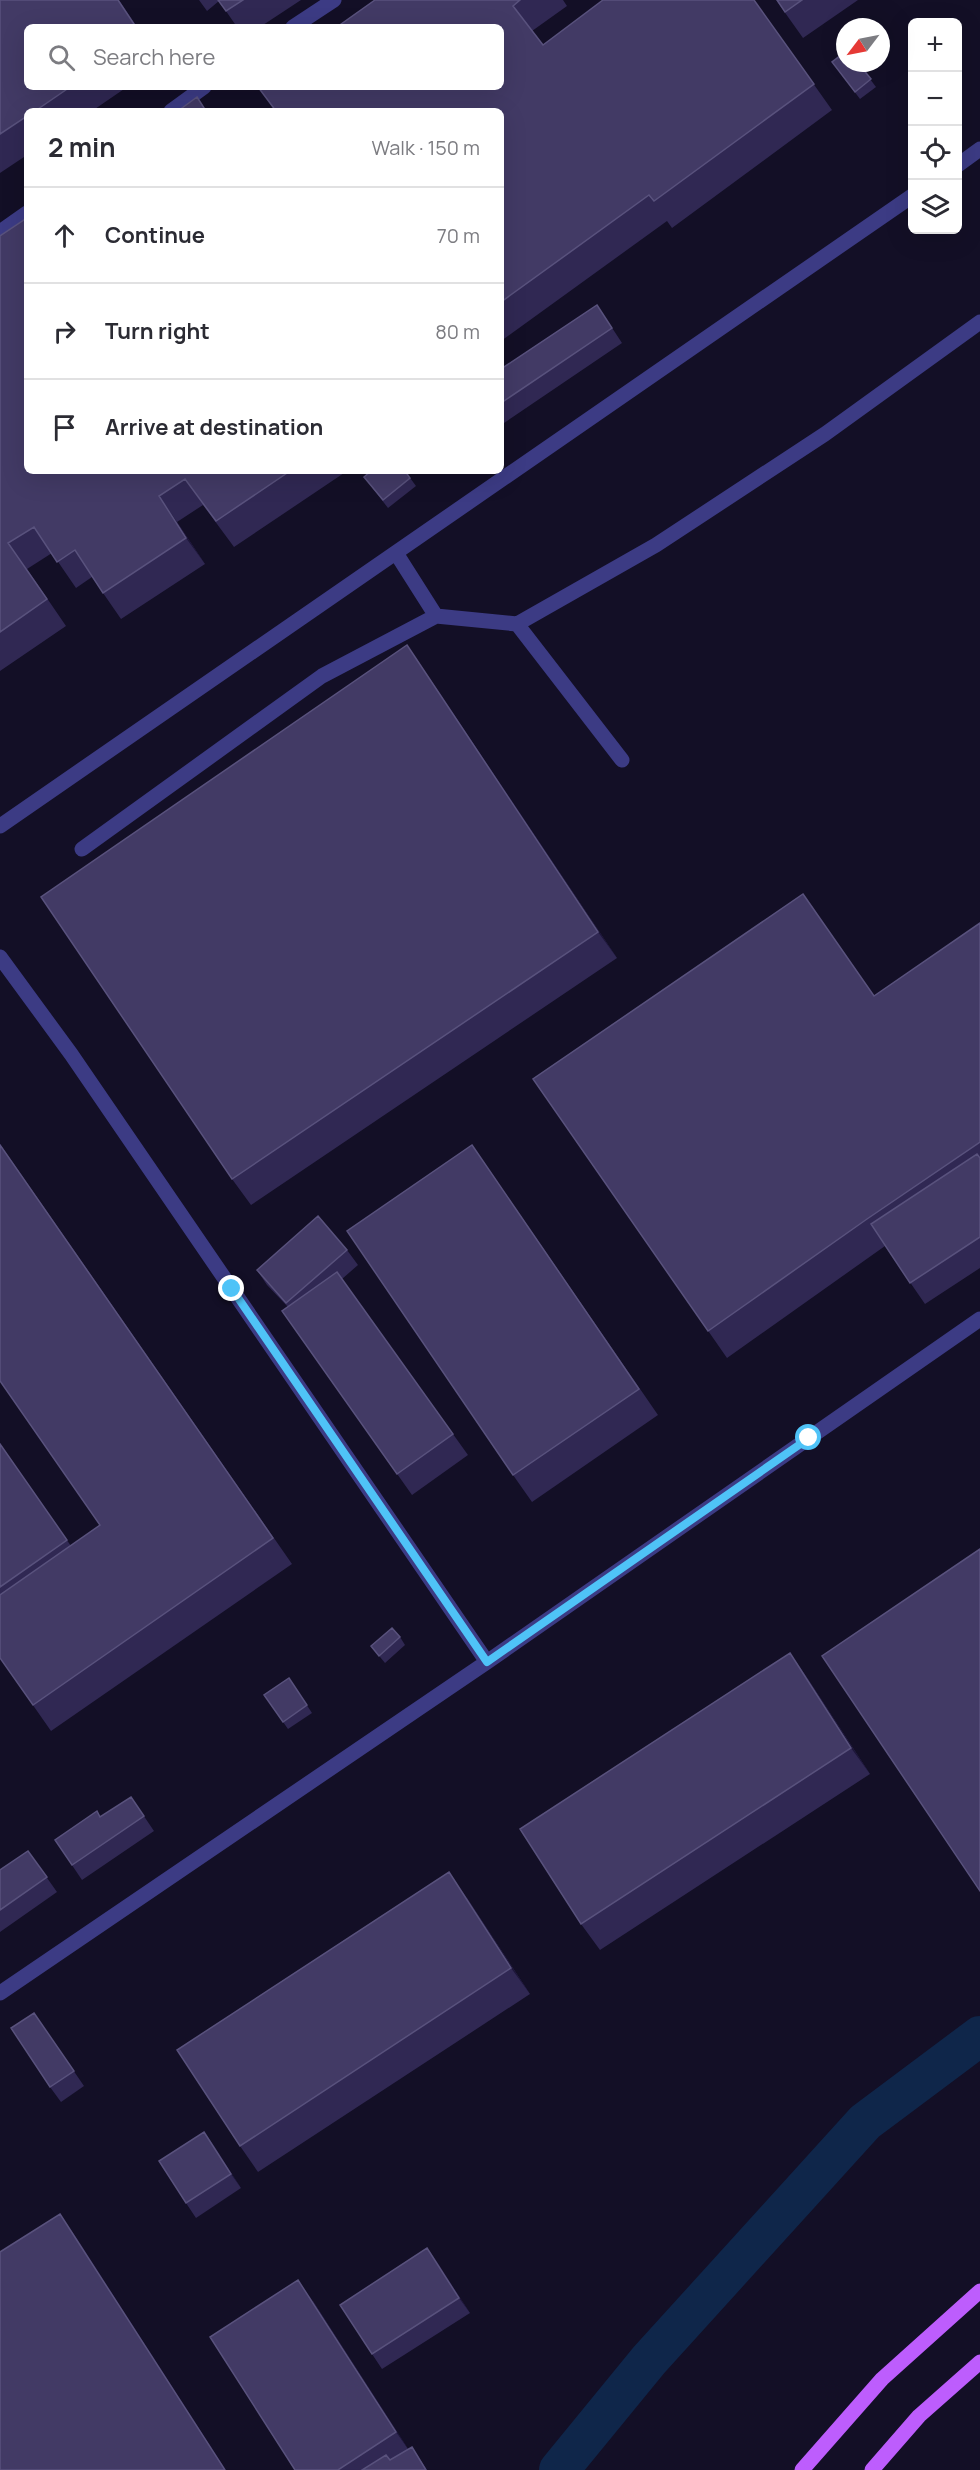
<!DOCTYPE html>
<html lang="en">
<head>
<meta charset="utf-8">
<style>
  :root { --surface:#fff; --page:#f2f2f3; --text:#2b2b33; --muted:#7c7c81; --line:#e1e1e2 }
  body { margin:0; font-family:Manrope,sans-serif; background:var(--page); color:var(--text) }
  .controls { position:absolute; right:18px; top:18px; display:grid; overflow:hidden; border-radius:9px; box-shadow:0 6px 24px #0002 }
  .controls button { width:54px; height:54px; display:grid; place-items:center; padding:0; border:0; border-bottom:2px solid var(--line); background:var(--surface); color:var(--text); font:30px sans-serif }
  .compass { position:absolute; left:836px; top:18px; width:54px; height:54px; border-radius:50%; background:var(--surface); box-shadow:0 6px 24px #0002; rotate:238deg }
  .stop { position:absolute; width:18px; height:18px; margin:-14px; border:4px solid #4fc3f7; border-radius:50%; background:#fff }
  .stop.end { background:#4fc3f7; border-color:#fff; box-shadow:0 2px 6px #0008 }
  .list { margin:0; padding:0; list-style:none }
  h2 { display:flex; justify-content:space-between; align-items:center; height:78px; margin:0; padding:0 24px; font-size:26px }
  h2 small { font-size:20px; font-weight:400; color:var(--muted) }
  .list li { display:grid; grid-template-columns:39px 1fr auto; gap:18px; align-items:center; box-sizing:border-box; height:96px; padding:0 24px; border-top:2px solid var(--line) }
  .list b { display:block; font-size:22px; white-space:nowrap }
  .list em { font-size:20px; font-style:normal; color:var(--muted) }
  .icon { flex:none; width:33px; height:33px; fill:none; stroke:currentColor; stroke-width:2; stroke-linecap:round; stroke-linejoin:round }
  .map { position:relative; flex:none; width:980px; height:2470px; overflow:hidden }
  .search { position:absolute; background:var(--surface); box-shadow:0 6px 24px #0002; left:24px; top:24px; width:480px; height:66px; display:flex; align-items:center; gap:15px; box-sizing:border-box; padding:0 21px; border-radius:9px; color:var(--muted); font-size:22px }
  .panel { position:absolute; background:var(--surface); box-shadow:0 6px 24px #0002; left:24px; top:108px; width:480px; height:366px; border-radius:9px }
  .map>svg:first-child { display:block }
</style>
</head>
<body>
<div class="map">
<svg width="980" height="2470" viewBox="0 0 980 2470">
  <rect width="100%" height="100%" fill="#130f26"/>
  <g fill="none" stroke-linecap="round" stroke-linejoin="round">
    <path stroke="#0f264a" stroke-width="40" d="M559 2470 649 2360 865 2122 980 2036"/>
    <path stroke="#3c3b84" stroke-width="15" d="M293 27 334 0
      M171 111 204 87
      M958 165 980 149
      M0 232 27 213
      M396 553 436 616 517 624 656 545 825 434 980 322
      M517 624 622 760
      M0 826 912 196
      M82 849 322 676 436 616
      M0 957 71 1054 487 1662
      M0 1993 487 1662 980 1319"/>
    <path stroke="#bd5dfd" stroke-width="15" d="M802 2470 882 2379 980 2291
      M872 2470 919 2416 980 2362"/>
  </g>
  <path fill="#302853" d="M0 0H119L137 27H27V87H127L92 111H27V155L0 173Z
    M199 0H301L260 27H237L219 1 207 11Z
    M375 0H563L567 6 532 31 543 45 754 0 832 110 672 228 667 221 501 341V111H275L258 87Z
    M776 0H858L803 38Z
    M832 62 858 63 876 87 860 99Z
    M0 236 27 471H347L234 547 203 505 177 522 205 564 121 619 92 577 76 588 52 553 27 569 66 626 0 671Z
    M597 305 622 343 501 425V369Z
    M405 471 416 486 388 508 364 477Z
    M407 645 617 958 251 1205 232 1179Z
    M980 923V1268L925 1304 885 1246 727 1358 533 1079 874 996Z
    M0 1144 292 1564 51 1731 0 1658V1444L71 1546 100 1525Z
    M472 1145 658 1415 532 1502 513 1475Z
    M347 1250 358 1265 342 1279 468 1455 412 1495 282 1311 288 1307 267 1285 257 1270Z
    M400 1637 405 1645 385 1663 371 1646Z
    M790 1653 808 1679 870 1774 600 1950 581 1924Z
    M289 1678 312 1713 288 1729 264 1695Z
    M131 1797 154 1831 82 1880 55 1840 101 1817Z
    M28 1851 57 1892 0 1932V1870Z
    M467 1898 530 1994 258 2172 240 2146Z
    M34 2013 84 2086 61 2102 50 2087Z
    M204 2132 241 2188 196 2218 186 2203Z
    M427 2248 470 2313 382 2369 372 2354Z
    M313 2301 408 2449 412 2447 427 2470H295Z"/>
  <path fill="#1d1639" d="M159 496 177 522 205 564 186 538Z
    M407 645 425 671 617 958 598 932Z
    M790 1653 808 1679 870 1774 851 1748Z
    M449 1872 467 1898 530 1994 511 1968Z
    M204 2132 215 2147 241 2188 231 2174Z
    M60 2214 78 2240 226 2470H225Z
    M427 2248 438 2263 470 2313 459 2298Z
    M298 2280 313 2301 411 2453 396 2432Z"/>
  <path fill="#423a65" stroke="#59527d" stroke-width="1.5" d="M0 0H118L136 27H27V87H70L35 111H27V116L0 134Z
    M218 0H243L226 11Z
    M375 0H520L513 6 543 45 603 0H754L814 84 654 201 649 195 501 302V111H276L258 87H501V27H337Z
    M777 0H802L785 12Z
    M845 52V63H858L871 79 855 92 832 62Z
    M197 97 206 111H178Z
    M27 218V471H290L216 521 185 479 159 496 186 538 103 593 75 550 57 562 34 527 8 543 47 599 0 632V236Z
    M597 305 612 328 501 403V369Z
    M371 471H405L410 478 383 500 364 477Z
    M407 645 598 932 232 1179 41 897Z
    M803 894 874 996 980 923V1142L867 1219 708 1331 533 1079Z
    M0 1145 273 1538 33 1705 0 1658V1595L100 1525 0 1381Z
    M472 1145 639 1389 513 1475 347 1231Z
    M977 1154 980 1158V1237L910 1283 871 1224Z
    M318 1216 347 1250 286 1303 257 1270Z
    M337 1272 453 1434 397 1474 282 1311Z
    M0 1444 67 1540 0 1587Z
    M980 1549V1891L822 1656Z
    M392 1628 400 1637 379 1656 371 1646Z
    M790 1653 851 1748 581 1924 520 1829Z
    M289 1678 307 1705 283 1722 264 1695Z
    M131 1797 144 1816 72 1865 55 1840 97 1811 100 1817Z
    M28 1851 47 1877 0 1910V1870Z
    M449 1872 511 1968 240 2146 177 2050Z
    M34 2013 74 2071 50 2087 11 2028Z
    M204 2132 231 2174 186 2203 159 2161Z
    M60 2214 225 2470H0V2252Z
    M427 2248 459 2298 372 2354 340 2305Z
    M298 2280 396 2432 338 2470H295L210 2337Z
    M412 2447 426 2470H362L386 2455 390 2460Z"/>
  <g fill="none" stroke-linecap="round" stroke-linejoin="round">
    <path stroke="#4fc3f7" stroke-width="8" d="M232 1289 487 1662 809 1438"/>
  </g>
</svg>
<div class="controls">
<button>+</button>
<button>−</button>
<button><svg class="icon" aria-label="locate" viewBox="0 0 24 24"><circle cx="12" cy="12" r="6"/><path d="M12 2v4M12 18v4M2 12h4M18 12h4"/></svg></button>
<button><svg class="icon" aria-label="layers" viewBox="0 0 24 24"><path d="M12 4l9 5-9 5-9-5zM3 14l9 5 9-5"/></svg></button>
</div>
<svg class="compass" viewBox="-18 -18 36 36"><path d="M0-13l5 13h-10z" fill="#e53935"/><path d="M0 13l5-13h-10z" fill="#7c7c81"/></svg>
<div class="stop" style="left:809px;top:1438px"></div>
<div class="stop end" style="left:232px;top:1289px"></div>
<div class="search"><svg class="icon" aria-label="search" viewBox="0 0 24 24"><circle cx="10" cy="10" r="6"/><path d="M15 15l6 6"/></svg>Search here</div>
<section class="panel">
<h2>2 min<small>Walk · 150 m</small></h2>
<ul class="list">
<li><svg class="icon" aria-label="ahead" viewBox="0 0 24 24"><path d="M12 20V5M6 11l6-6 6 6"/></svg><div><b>Continue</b></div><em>70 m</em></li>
<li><svg class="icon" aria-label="right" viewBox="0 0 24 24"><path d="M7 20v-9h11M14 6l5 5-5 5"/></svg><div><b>Turn right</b></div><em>80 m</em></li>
<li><svg class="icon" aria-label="arrive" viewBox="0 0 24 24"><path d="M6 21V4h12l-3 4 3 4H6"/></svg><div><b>Arrive at destination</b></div></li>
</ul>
</section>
</div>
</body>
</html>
